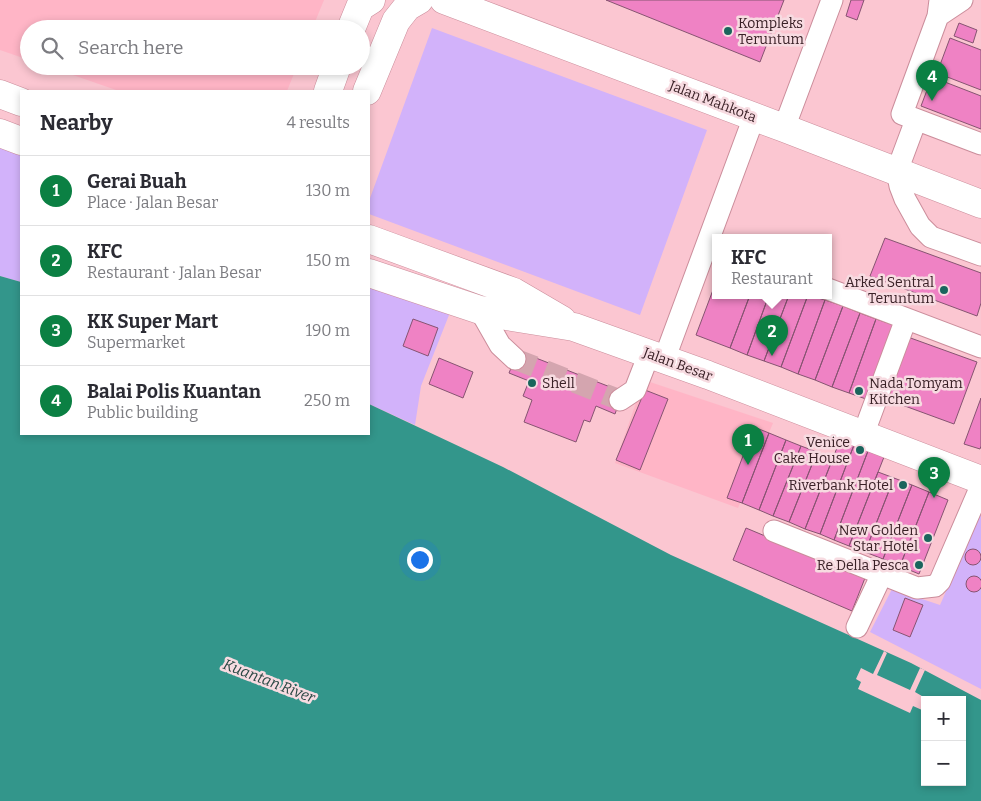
<!DOCTYPE html>
<html lang="en">
<head>
<meta charset="utf-8">
<style>
  :root { --surface:#fff; --page:#f2f2f3; --text:#2b2b33; --muted:#7c7c81; --line:#e1e1e2; --accent:#0b8043 }
  body { margin:0; font-family:Bitter,serif; background:var(--page); color:var(--text) }
  .controls { position:absolute; right:15px; bottom:15px; display:grid; overflow:hidden; border-radius:0px; box-shadow:0 2px 8px #0003 }
  .controls button { width:45px; height:45px; display:grid; place-items:center; padding:0; border:0; border-bottom:1px solid var(--line); background:var(--surface); color:var(--text); font:25px sans-serif }
  .you { position:absolute; left:419px; top:559px; width:18px; height:18px; margin:-12px; border:4px solid #fff; border-radius:50%; background:#1a73e8; box-shadow:0 0 0 8px #1a73e833 }
  .badge { display:grid; place-items:center; width:32px; height:32px; border-radius:50%; background:var(--accent); color:#fff; font-size:16px; font-weight:700 }
  .pin { position:absolute; translate:-50% -41px; filter:drop-shadow(0 1px 2px #0008) }
  .pin::after { content:''; position:absolute; top:26px; width:18px; height:15px; background:inherit; clip-path:polygon(0 0,100% 0,50% 100%) }
  .popup { position:absolute; left:712px; top:234px; width:120px; height:65px; box-sizing:border-box; display:grid; place-content:center; border-radius:0px; background:var(--surface); filter:drop-shadow(0 1px 4px #0005); font-size:16px; white-space:nowrap; color:var(--muted) }
  .popup b { font-size:19px; color:var(--text) }
  .popup::after { content:''; position:absolute; left:50%; top:100%; margin-left:-10px; border:10px solid transparent; border-top-color:var(--surface) }
  .list { margin:0; padding:0; list-style:none }
  h2 { display:flex; justify-content:space-between; align-items:center; height:65px; margin:0; padding:0 20px; font-size:21px }
  h2 small { font-size:16px; font-weight:400; color:var(--muted) }
  .list li { display:grid; grid-template-columns:32px 1fr auto; gap:15px; align-items:center; box-sizing:border-box; height:70px; padding:0 20px; border-top:1px solid var(--line) }
  .list b { display:block; font-size:19px; white-space:nowrap }
  .list p { margin:0; font-size:16px; white-space:nowrap; color:var(--muted) }
  .list em { font-size:16px; font-style:normal; color:var(--muted) }
  .icon { flex:none; width:28px; height:28px; fill:none; stroke:currentColor; stroke-width:2; stroke-linecap:round; stroke-linejoin:round }
  .map { position:relative; flex:none; width:981px; height:801px; overflow:hidden }
  .search { position:absolute; background:var(--surface); box-shadow:0 2px 8px #0003; left:20px; top:20px; width:350px; height:55px; display:flex; align-items:center; gap:12px; box-sizing:border-box; padding:0 18px; border-radius:28px; color:var(--muted); font-size:19px }
  .panel { position:absolute; background:var(--surface); box-shadow:0 2px 8px #0003; left:20px; top:90px; width:350px; height:345px; border-radius:0px }
  .map>svg:first-child { display:block }
</style>
</head>
<body>
<div class="map">
<svg width="981" height="801" viewBox="0 0 981 801">
  <rect width="100%" height="100%" fill="#fbc6d1"/>
  <path fill="#ffb5c6" d="M0 0H324L312 29H29V60L0 50Z
    M47 66H297L287 91H119Z
    M644 380 773 423 738 508 615 463Z"/>
  <path fill="#d2b2fa" d="M432 28 707 130 640 315 369 214V201Z
    M0 146 21 154V282L0 276Z
    M369 284 451 310 421 386 415 425 369 404Z
    M981 511V689L870 632 892 589 940 605Z"/>
  <path fill="#33968b" fill-rule="evenodd" d="M0 276 21 282V434H369V404L503 467 671 555 911 663 981 700V801H0ZM925 700H962V782H925Z"/>
  <path fill="#fbc6d1" d="M884 651 887 653 877 675 910 690 920 668 925 670 915 692 927 699 925 700 922 710 913 706 910 713 858 689 861 682 856 679 861 668 873 674Z"/>
  <path fill="#ef82c4" stroke="#865471" d="M606 0H784L760 62Z
    M851 0H864L857 20 846 16Z
    M959 23 977 30 973 43 954 36Z
    M950 38 981 50V90L937 73Z
    M932 77 981 96V129L921 106Z
    M885 238 981 273V303L977 316 870 276Z
    M716 282V295H750L730 348 696 335Z
    M750 295H769L747 355 730 348Z
    M769 295H789L764 361 747 355Z
    M789 295H808L781 367 764 361Z
    M808 295 825 300 798 374 781 367Z
    M825 300 843 306 815 380 798 374Z
    M843 306 860 313 832 387 815 380Z
    M860 313 876 319 849 393 832 387Z
    M413 319 438 328 428 356 403 346Z
    M876 319 894 325 866 399 849 393Z
    M905 336 977 362 954 424 883 398Z
    M518 351 623 392 615 414 596 406 590 422 584 420 576 442 524 422 532 400 523 396 529 381 509 373Z
    M439 358 473 372 463 398 429 384Z
    M645 390 668 399 640 470 616 460Z
    M981 398V446L980 449 964 444Z
    M754 427 769 433 742 503 727 498Z
    M769 433 786 440 759 510 742 503Z
    M786 440 801 446 773 516 759 510Z
    M840 440 854 445 820 534 805 529Z
    M854 445 868 451 834 540 820 534Z
    M801 446 817 452 789 522 773 516Z
    M868 451 884 457 849 546 834 540Z
    M817 452 833 458 805 529 789 522Z
    M878 472 894 478 865 552 849 546Z
    M894 478 912 485 883 559 865 552Z
    M912 485 929 492 900 566 883 559Z
    M929 492 948 500 919 574 900 566Z
    M746 528 865 578 852 611 733 560Z
    M965 557a8 8 0 1 1 16 0a8 8 0 1 1-16 0Z
    M966 584a8 8 0 1 1 16 0a8 8 0 1 1-16 0Z
    M905 598 923 605 910 637 893 630Z"/>
  <g fill="none" stroke-linecap="round" stroke-linejoin="round">
    <path stroke="#d4a5af" stroke-width="21" stroke-dasharray="21 11" stroke-linecap="butt" d="M515 359 620 400"/>
    <g stroke="#cb8d9b" stroke-width="23">
      <path id="minor" d="M940 0 938 16 902 114 981 144
        M938 16 962 0
        M916 120 897 171 900 186 905 199 920 226 931 237 981 255
        M784 128 832 0
        M828 289 981 347
        M480 310 500 345 515 359
        M664 360 754 117
        M620 400 635 390 649 354
        M863 435 906 319
        M774 531 917 588 935 586 940 581 981 486
        M857 627 882 574"/>
    </g>
    <g stroke="#cb8d9b" stroke-width="29">
      <path id="highway" d="M444 0 784 128 981 204
        M351 29 360 7 371 0
        M328 91 337 66
        M367 91 396 21 407 7 419 0
        M0 94 21 102
        M0 133 21 141
        M369 239 514 292 562 320
        M369 273 480 310 506 316 574 327 708 375 981 480"/>
    </g>
    <use href="#minor" stroke="#fff" stroke-width="21"/>
    <use href="#highway" stroke="#fff" stroke-width="28"/>
  </g>
  <g fill="#1a655d" stroke="#f7dbe1" stroke-width="2">
    <circle cx="728" cy="31" r="5"/>
    <circle cx="944" cy="290" r="5"/>
    <circle cx="532" cy="383" r="5"/>
    <circle cx="859" cy="391" r="5"/>
    <circle cx="860" cy="450" r="5"/>
    <circle cx="903" cy="485" r="5"/>
    <circle cx="928" cy="538" r="5"/>
    <circle cx="919" cy="565" r="5"/>
  </g>
  <g text-anchor="middle" stroke-width="5" stroke-linejoin="round" paint-order="stroke">
    <g font-size="14" fill="#3a2127" stroke="#f7dbe1" text-anchor="end">
      <text x="738" y="28" text-anchor="start">Kompleks<tspan x="738" dy="16">Teruntum</tspan></text>
      <text x="934" y="287">Arked Sentral<tspan x="934" dy="16">Teruntum</tspan></text>
      <text x="542" y="388" text-anchor="start">Shell</text>
      <text x="869" y="388" text-anchor="start">Nada Tomyam<tspan x="869" dy="16">Kitchen</tspan></text>
      <text x="850" y="447">Venice<tspan x="850" dy="16">Cake House</tspan></text>
      <text x="893" y="490">Riverbank Hotel</text>
      <text x="918" y="535">New Golden<tspan x="918" dy="16">Star Hotel</tspan></text>
      <text x="909" y="570">Re Della Pesca</text>
    </g>
    <g font-size="14" fill="#3a2127" stroke="#f7dbe1">
      <text transform="translate(713 101) rotate(21)" y="5">Jalan Mahkota</text>
      <text transform="translate(678 364) rotate(20)" y="5">Jalan Besar</text>
    </g>
    <g font-size="15" font-style="italic" fill="#2a4844" stroke="#f7dbe1">
      <text transform="translate(269 681) rotate(21)" y="5">Kuantan River</text>
    </g>
  </g>
</svg>
<div class="controls">
<button>+</button>
<button>−</button>
</div>
<div class="you"></div>
<div class="pin badge" style="left:748px;top:465px">1</div>
<div class="pin badge" style="left:772px;top:356px">2</div>
<div class="popup"><b>KFC</b>Restaurant</div>
<div class="pin badge" style="left:934px;top:498px">3</div>
<div class="pin badge" style="left:932px;top:101px">4</div>
<div class="search"><svg class="icon" aria-label="search" viewBox="0 0 24 24"><circle cx="10" cy="10" r="6"/><path d="M15 15l6 6"/></svg>Search here</div>
<section class="panel">
<h2>Nearby<small>4 results</small></h2>
<ul class="list">
<li><span class="badge">1</span><div><b>Gerai Buah</b><p>Place · Jalan Besar</p></div><em>130 m</em></li>
<li><span class="badge">2</span><div><b>KFC</b><p>Restaurant · Jalan Besar</p></div><em>150 m</em></li>
<li><span class="badge">3</span><div><b>KK Super Mart</b><p>Supermarket</p></div><em>190 m</em></li>
<li><span class="badge">4</span><div><b>Balai Polis Kuantan</b><p>Public building</p></div><em>250 m</em></li>
</ul>
</section>
</div>
</body>
</html>
